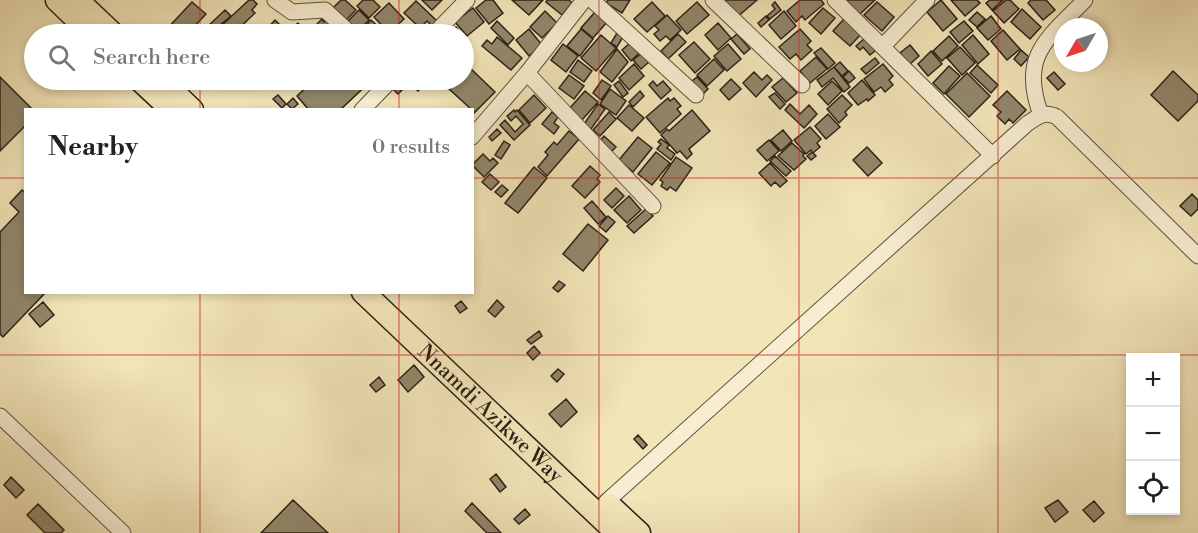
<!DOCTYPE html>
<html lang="en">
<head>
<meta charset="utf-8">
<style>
  :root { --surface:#fff; --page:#f6f6f6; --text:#222; --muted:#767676; --line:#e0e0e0 }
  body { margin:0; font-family:"Libre Bodoni",serif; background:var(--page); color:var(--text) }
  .controls { position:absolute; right:18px; bottom:18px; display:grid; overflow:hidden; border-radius:0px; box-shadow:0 3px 9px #0003 }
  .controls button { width:54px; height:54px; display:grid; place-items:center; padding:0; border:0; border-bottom:2px solid var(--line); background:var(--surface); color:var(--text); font:30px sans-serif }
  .compass { position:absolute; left:1054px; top:18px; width:54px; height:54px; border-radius:50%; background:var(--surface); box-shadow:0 3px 9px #0003; rotate:231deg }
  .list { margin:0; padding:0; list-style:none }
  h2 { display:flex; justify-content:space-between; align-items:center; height:78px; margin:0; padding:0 24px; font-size:26px }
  h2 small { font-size:20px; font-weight:400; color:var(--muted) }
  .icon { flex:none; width:33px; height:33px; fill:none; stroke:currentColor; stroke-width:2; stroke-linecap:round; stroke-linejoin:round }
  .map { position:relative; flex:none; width:1198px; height:533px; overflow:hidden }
  .search { position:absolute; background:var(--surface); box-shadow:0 3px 9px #0003; left:24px; top:24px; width:450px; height:66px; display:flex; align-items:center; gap:15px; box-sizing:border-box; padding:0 21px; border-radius:33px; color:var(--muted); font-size:22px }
  .panel { position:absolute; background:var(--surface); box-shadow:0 3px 9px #0003; left:24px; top:108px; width:450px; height:186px; border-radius:0px }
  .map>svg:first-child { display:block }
</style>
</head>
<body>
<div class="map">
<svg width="1198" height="533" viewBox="0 0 1198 533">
  <rect width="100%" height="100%" fill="#f2e5b8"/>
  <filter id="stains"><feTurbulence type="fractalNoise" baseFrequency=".00333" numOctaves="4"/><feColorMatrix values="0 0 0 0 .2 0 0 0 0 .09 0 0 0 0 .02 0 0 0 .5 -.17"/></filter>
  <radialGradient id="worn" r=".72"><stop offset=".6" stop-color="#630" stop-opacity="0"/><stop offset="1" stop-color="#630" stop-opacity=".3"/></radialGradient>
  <path fill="#92876b" stroke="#2a2117" stroke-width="1.5" d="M249 0H253L257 4 252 10 255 13 233 34H227L220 27Z
    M341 0H345L356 10 343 23 330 11Z
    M363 0H373L380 7 369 18 357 6Z
    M422 0H442L432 10Z
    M486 0H493L503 13 489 24 476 8Z
    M512 0H543L529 15Z
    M547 0H569L572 3 562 15 546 2Z
    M608 0H630L622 13 606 3Z
    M726 0H757L736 18 723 3Z
    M800 0H821L824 4 805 20 802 16 796 22 787 11Z
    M847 0H875L859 15 846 1Z
    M941 0 957 19 943 31 927 12Z
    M951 0H977L980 3 965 16Z
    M990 0H1003L992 10 986 3Z
    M1006 0H1010L1019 9 1004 23 993 11Z
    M1031 0H1046L1055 10 1043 20 1028 3Z
    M416 1 437 21 432 26 427 21 420 28 404 13Z
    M192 2 206 14 187 34H169L165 31Z
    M652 2 665 16 647 32 634 19Z
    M697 2 709 15 687 34 676 21Z
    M775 2 781 10 770 19 767 16 775 9 772 5Z
    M877 2 894 17 882 31 864 15Z
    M389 3 404 19 389 33 374 17Z
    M473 8 484 22 467 36 455 22Z
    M823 8 835 18 821 34 809 23Z
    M1022 9 1041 27 1030 39 1011 22Z
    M225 10 231 16 209 34 204 30Z
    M359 10 369 20 355 34 344 25Z
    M545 11 557 23 542 38 530 27Z
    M784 11 796 26 781 39 769 25Z
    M595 12 607 22 593 38 581 28Z
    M977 12 985 19 977 27 969 20Z
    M330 15 349 34H318L315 31 318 28 316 25 322 19 324 22Z
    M667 15 681 30 670 40 666 36 660 41 654 34 659 30 655 26Z
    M766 16 769 20 761 27 758 23Z
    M991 16 1001 29 988 40 977 28Z
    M844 19 861 34 850 46 833 31Z
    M275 20 288 33 262 34Z
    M371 20 386 34H362L360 32Z
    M497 21 514 38 508 45 491 28Z
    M964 21 973 31 959 43 950 32Z
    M298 23 303 29 297 34 292 28Z
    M718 23 731 38 718 50 705 35Z
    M456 27 463 34H448Z
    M529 29 542 45 529 56 516 40Z
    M581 29 593 39 580 56 567 46Z
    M800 29 811 41 807 45 812 50 801 60 796 54 790 59 779 47Z
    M1003 30 1020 49 1007 60 991 41Z
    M617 33 623 37 617 47 611 43Z
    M678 34 686 42 668 59 661 51Z
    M737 34 750 49 744 54 731 39Z
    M601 35 616 48 596 71 581 58Z
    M973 35 989 54 978 64 962 45Z
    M949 36 958 46 942 61 933 51Z
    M497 37 522 58 511 70 482 46 487 40 492 44Z
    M865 38 876 50 870 55 863 47 860 50 856 46Z
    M631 42 640 52 631 61 622 50Z
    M694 42 710 59 695 73 679 55Z
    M563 44 578 56 566 72 551 60Z
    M728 44 741 59 727 71 714 56Z
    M910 45 919 56 909 65 900 53Z
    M960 47 975 63 962 75 947 58Z
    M821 48 835 63 828 69 814 53Z
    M617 49 628 62 612 82 600 72Z
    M1021 50 1029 57 1021 66 1014 59Z
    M931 51 942 64 928 76 918 64Z
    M642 53 649 62 641 69 633 60Z
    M816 57 827 69 810 83 800 71Z
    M875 58 879 63 866 74 861 69Z
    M714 59 724 70 707 86 697 75Z
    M578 60 592 71 584 82 570 72Z
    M840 62 848 71 842 76 834 67Z
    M634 64 644 76 629 90 619 78Z
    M883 64 893 76 889 80 893 85 885 92 881 87 874 92 864 79Z
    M977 65 998 85 991 93 970 73Z
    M949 66 960 76 944 94 933 83Z
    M469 67 495 92 474 113 472 110 448 88 457 80H464V73Z
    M834 67 850 87 844 92 833 78 822 87 817 80Z
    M849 71 855 78 849 83 843 77Z
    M1173 71 1198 95V101L1178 121 1151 95Z
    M754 72 762 80 767 75 772 80 756 97 743 83Z
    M1054 72 1065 84 1058 90 1047 78Z
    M967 73 990 96 969 117 946 94Z
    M569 75 584 86 574 99 559 88Z
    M0 77 33 110H26V125L0 151Z
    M697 77 708 89 703 94 692 81Z
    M783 78 797 93 786 102 772 87Z
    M731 79 741 89 729 100 720 90Z
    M314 80H372L340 110H309L297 96Z
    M399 80 406 86 398 94 391 87Z
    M407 80H420L425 85 418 91Z
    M436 80H452L443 87Z
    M602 80 611 86 601 100 593 93Z
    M862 80 875 95 868 101 867 99 858 105 848 93Z
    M619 81 628 93 623 97 614 85Z
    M653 81 657 86 663 81 671 90 661 99 649 85Z
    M832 81 842 91 828 105 818 94Z
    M610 89 626 101 616 115 600 104Z
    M585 91 598 102 582 120 569 109Z
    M640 91 644 96 633 107 629 102Z
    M1007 91 1026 110 1013 123 1009 119 1005 124 997 116 1001 112 993 105Z
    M775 93 785 104 780 109 769 97Z
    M278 95 286 104 282 108 273 99Z
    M534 95 546 108 530 123 519 110Z
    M842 95 852 105 845 112 847 115 839 123 827 109Z
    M293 98 298 104 292 109 287 104Z
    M668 98 670 101 674 98 681 106 677 109 681 114 660 133 646 117Z
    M598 104 605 109 591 129 584 124Z
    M790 104 800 114 809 105 817 114 804 128 785 110Z
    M629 105 644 118 632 131 617 118Z
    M514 110 515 112 517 110 530 125 514 140 500 125 505 120 515 132 523 124 516 116 511 121 507 116Z
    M692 110 710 131 689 149 692 154 687 159 680 151 677 153 661 135 667 129 669 131Z
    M552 112 558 117 554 123 559 127 554 134 542 124Z
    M609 112 616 119 600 136 593 130Z
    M828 114 840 127 826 139 815 126Z
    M810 127 821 139 817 143 820 147 813 153 816 156 811 160 807 156 812 152 811 150 806 154 794 140Z
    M497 129 501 133 492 141 489 137Z
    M783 130 792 141 781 151 771 140Z
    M569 131 579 139 547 176 538 167 548 155 545 152 554 142 557 145Z
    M604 136 616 147 611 152 600 141Z
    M638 137 652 148 633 172 619 160Z
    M661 139 669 145 667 148 675 154 671 160 657 149 661 144 658 142Z
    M769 140 779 151 767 161 757 150Z
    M504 141 510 145 501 159 495 155Z
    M792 143 804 154 803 156 806 159 794 170 778 156Z
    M867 147 882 163 868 176 853 160Z
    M656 152 670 163 652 185 638 174Z
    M483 154 490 161 493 158 498 163 484 177 472 165Z
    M775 156 791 171 786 176 770 161Z
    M676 157 692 168 676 191 670 187 667 190 661 186 663 182 660 180Z
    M770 163 787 181 780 187 775 182 771 186 759 173Z
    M590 166 600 175 597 179 600 182 585 198 572 186Z
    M534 167 547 178 518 213 505 203Z
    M490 174 499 182 491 190 482 182Z
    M502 185 508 190 501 197 495 192Z
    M616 188 624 196 612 208 604 200Z
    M22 190 26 193V292H46L3 337 0 334V232L19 212 10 203Z
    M1192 194 1198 200V209L1191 216 1180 206Z
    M629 196 641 210 627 223 614 210Z
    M592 201 606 217 598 224 584 208Z
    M646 209 653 216 634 233 627 226Z
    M608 216 615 222 606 232 599 226Z
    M588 224 608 240 583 271 563 254Z
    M559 281 565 285 558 292 553 288Z
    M497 300 504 307 495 317 488 311Z
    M461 301 467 308 460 313 455 306Z
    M43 302 54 315 40 327 29 314Z
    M539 331 542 336 531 344 527 340Z
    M534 346 540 353 533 360 527 353Z
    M414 365 424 377 408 392 398 380Z
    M558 369 564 374 557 382 551 376Z
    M379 377 385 385 376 392 370 385Z
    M566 399 577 412 561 427 549 414Z
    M638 435 647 445 643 449 634 439Z
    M496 474 506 487 500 492 490 479Z
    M11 477 24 490 16 498 4 485Z
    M293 500 328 533H261Z
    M1058 500 1068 512 1055 522 1045 508Z
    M1094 501 1104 513 1094 522 1083 510Z
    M472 503 501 533H487L465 511Z
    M38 504 64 530 61 533H45L27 515Z
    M525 509 530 515 519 524 514 519Z"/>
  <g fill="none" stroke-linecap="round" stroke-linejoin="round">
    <g stroke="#5c523f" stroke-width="17">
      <path id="minor" d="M275 0 292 12 325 10 351 34
        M592 0 696 95
        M713 0 802 85
        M835 0 993 156
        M434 34 467 0
        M883 46 927 0
        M527 73 653 206
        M362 110 391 80
        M1041 115C1019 56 1047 39 1085 0
        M472 137 527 73 584 0
        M0 416 123 533
        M606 502 1028 123C1039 116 1045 111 1057 117L1198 256"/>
    </g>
    <g stroke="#2a2117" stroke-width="25">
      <g id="highway">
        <path d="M57 0 84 26"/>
        <path d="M77 0 113 34"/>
        <path d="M140 80 169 107"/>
        <path d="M161 80 192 110"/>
        <path id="s1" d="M363 292 617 533"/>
        <path d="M609 505 639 533"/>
      </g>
    </g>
    <use href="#minor" stroke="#f7eed1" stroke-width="15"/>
    <use href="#highway" stroke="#f2e5b8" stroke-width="22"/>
  </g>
  <path fill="none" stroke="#d62828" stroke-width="1.5" stroke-opacity="0.55" d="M200 0V34M399 0V34M599 0V533M799 0V533M998 0V533M200 80V110M399 80V110M0 178H26M472 178H1198M200 292V533M399 292V533M0 355H1198"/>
  <g text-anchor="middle" stroke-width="5" stroke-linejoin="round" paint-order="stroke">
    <g font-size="21" fill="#2a2117" stroke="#f7eed1">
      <text dy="7" stroke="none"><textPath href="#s1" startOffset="176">Nnamdi Azikwe Way</textPath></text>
    </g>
  </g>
  <rect width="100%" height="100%" filter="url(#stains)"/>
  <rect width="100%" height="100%" fill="url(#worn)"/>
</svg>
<div class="controls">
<button>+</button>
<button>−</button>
<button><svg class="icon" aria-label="locate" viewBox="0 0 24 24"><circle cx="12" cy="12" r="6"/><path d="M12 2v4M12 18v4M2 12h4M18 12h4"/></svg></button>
</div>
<svg class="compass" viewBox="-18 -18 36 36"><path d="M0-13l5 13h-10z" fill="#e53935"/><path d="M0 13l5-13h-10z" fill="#767676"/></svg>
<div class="search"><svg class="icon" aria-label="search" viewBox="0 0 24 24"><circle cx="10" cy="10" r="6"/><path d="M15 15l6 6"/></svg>Search here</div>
<section class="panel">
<h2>Nearby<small>0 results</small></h2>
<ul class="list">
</ul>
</section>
</div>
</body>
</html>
